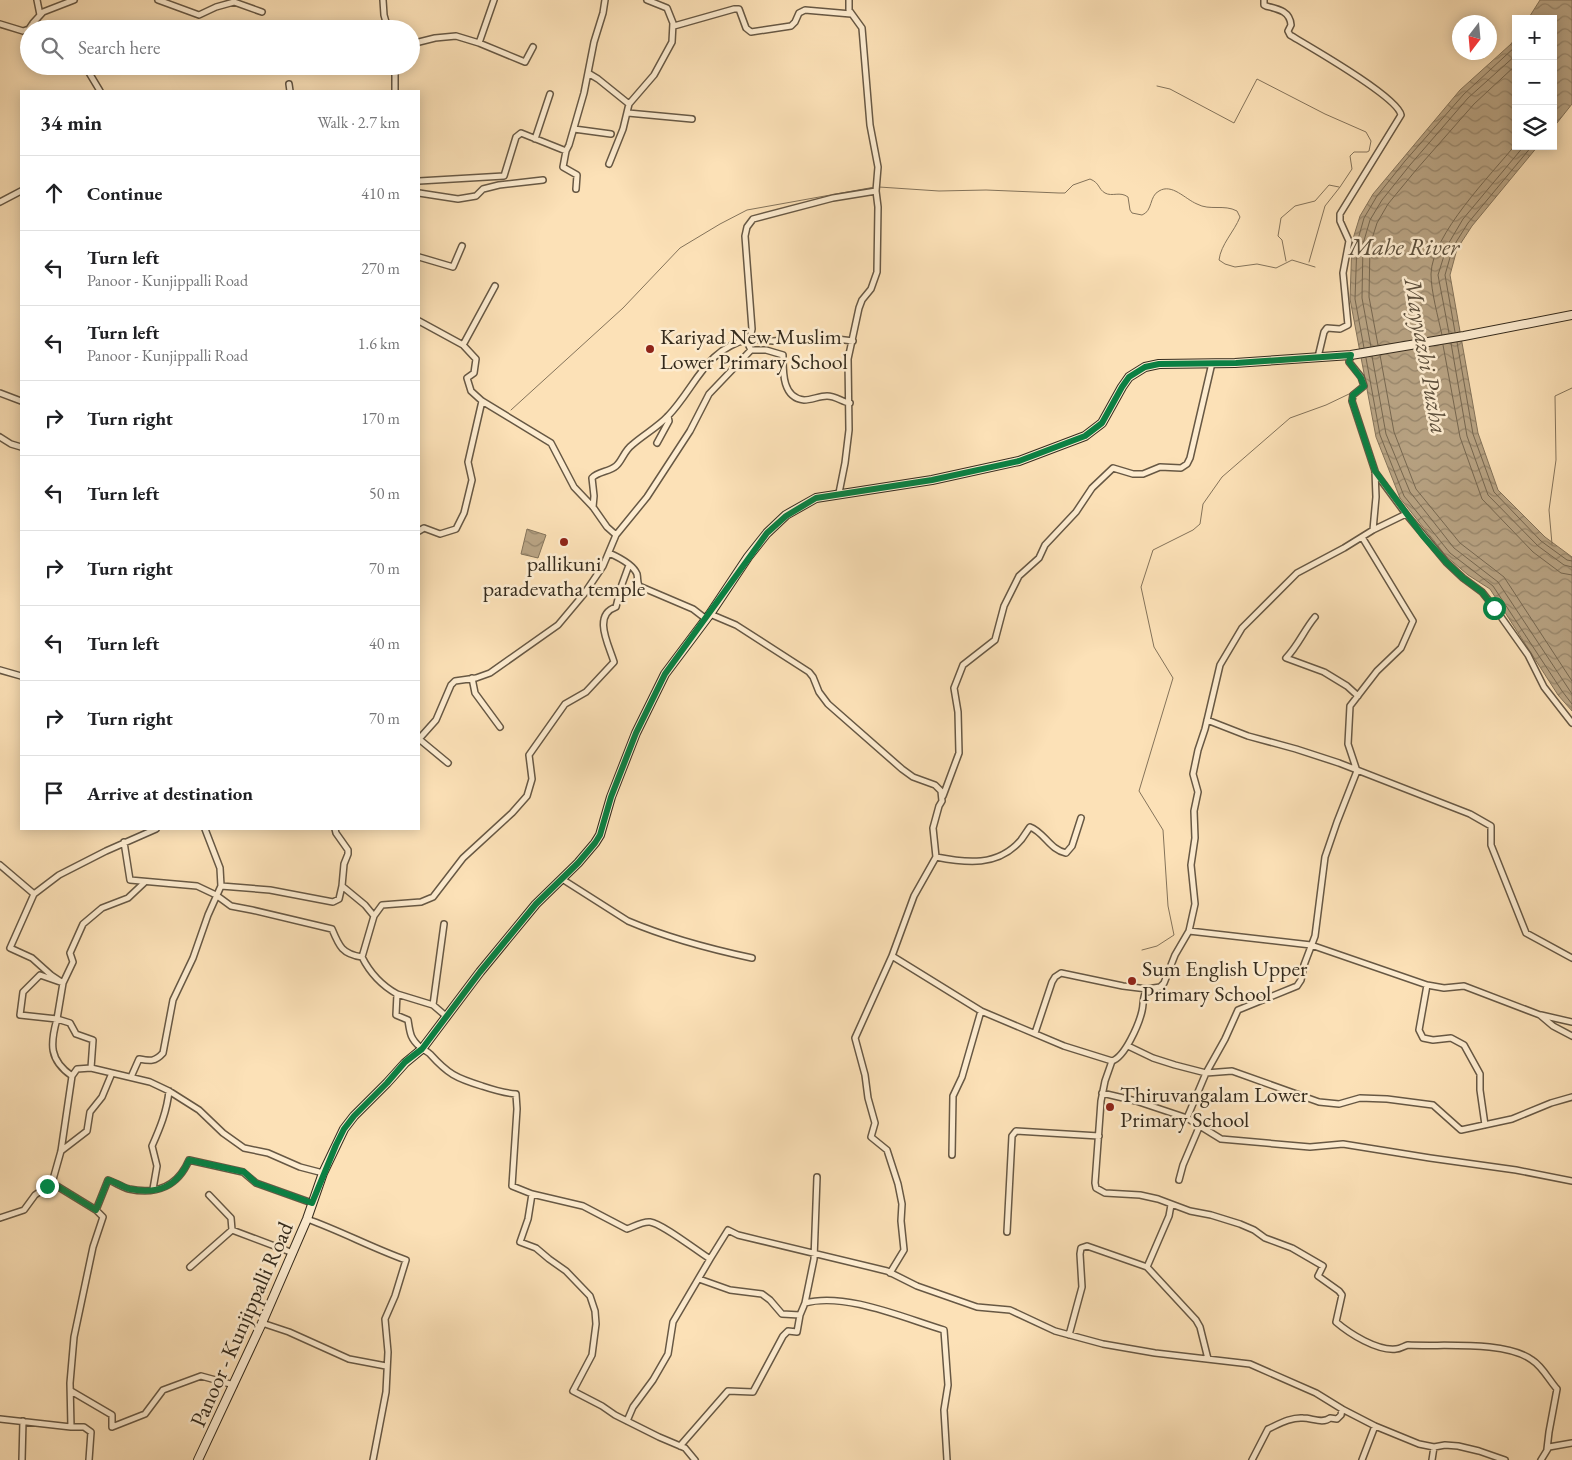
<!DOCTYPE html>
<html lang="en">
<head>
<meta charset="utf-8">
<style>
  :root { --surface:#fff; --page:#f2f2f2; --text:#202124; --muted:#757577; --line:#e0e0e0 }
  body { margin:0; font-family:"EB Garamond",serif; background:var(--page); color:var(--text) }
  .controls { position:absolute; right:15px; top:15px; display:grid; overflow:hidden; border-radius:0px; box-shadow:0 2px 12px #0003 }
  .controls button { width:45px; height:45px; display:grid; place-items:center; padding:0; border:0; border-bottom:1px solid var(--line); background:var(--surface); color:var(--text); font:25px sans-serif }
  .compass { position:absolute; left:1452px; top:15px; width:45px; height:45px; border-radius:50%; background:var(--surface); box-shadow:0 2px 12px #0003; rotate:196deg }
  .stop { position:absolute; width:15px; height:15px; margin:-11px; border:4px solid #0b8043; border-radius:50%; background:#fff }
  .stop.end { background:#0b8043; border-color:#fff; box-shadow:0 1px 5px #0008 }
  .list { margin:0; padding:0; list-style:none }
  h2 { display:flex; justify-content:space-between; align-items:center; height:65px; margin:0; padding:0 20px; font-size:21px }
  h2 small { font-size:16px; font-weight:400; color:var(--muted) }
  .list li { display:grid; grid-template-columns:32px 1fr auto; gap:15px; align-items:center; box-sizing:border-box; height:75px; padding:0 20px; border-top:1px solid var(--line) }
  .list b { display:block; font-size:19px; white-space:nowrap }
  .list p { margin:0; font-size:16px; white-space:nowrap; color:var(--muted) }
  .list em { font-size:16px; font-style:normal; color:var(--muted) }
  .icon { flex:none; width:28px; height:28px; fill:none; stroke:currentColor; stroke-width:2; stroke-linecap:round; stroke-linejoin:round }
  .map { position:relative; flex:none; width:1572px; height:1460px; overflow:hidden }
  .search { position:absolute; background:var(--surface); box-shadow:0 2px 12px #0003; left:20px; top:20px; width:400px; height:55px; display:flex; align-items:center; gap:12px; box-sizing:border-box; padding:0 18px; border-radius:28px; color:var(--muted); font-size:19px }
  .panel { position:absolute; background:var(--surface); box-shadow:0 2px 12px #0003; left:20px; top:90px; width:400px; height:740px; border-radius:0px }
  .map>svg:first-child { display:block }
</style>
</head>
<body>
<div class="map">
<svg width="1572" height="1460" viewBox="0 0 1572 1460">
  <defs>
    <pattern id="water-waves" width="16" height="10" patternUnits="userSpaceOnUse" patternTransform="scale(1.25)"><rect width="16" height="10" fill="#b8a383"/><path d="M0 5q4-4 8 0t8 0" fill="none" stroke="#96856b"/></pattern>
  </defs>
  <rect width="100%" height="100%" fill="#fce1b7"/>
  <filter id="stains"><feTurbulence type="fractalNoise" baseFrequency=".004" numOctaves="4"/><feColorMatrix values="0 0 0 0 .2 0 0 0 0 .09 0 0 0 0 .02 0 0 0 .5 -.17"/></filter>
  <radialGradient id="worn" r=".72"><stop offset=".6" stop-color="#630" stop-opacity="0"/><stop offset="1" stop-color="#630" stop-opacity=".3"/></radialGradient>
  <path fill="url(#water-waves)" stroke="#84735a" d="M1540 0H1572V104L1553 128V19H1528Z
    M1516 37V146H1538L1472 226 1457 249 1450 275 1478 433 1498 490 1545 537 1572 557V711L1558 695 1490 589 1468 575 1446 556 1400 498 1376 437 1350 299 1352 242 1360 216 1373 194 1460 90 1511 44Z
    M527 529 546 535 538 558 521 554Z"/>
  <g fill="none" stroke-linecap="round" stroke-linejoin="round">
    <path stroke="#766750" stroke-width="1" d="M1455 332 1445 275 1453 247 1468 223 1532 146
      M1449 333 1438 275 1447 246 1463 219 1524 146
      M1442 335C1438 317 1431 291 1431 274 1432 234 1491 175 1516 144
      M1457 342 1473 434 1494 492 1541 541 1567 560 1572 561
      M1451 343 1467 436 1488 495 1538 546 1564 565 1572 567
      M1378 345 1369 297 1370 245 1377 223 1388 204 1416 170 1474 104 1516 65
      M1443 345 1460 437 1482 499 1533 552 1561 573 1572 575
      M1371 347 1362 298 1363 244 1370 220 1382 200 1410 165 1468 98 1516 55
      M1364 348 1355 299 1357 243 1364 218 1377 196 1405 161 1464 94 1516 46
      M1380 355 1394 432 1416 489 1460 543 1504 577 1572 681
      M1372 356 1386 434 1410 492 1454 548 1498 582 1572 694
      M1366 358 1380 435 1404 496 1450 553 1493 586 1562 691 1572 704"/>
    <path stroke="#84735a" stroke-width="1" d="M1157 86 1170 89 1234 123 1257 79 1325 114 1366 132 1371 141 1369 151 1367 152H1354L1350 156 1352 169 1340 187 1325 206 1309 262
      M879 187 939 191 986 190 1059 193H1065L1073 185 1090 179C1100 183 1098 189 1105 193 1112 197 1120 191 1128 197L1130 210 1132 213 1142 215C1153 211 1149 196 1159 191 1172 183 1185 199 1197 204 1210 211 1224 204 1237 211L1240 217C1234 232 1221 244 1219 260L1225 264 1235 267 1257 264 1276 268 1292 260 1315 267
      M1286 261 1282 240 1278 236 1281 218 1295 206 1315 201 1329 185 1339 187
      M511 410 623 308 680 248 720 224 747 210 875 187
      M1552 544 1549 510 1556 460 1555 396 1572 388
      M1142 950 1157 946 1174 935 1168 906 1163 830 1139 791 1173 678 1154 647 1141 587 1153 550 1193 530 1200 524 1203 504 1222 477 1290 418 1326 405 1349 394 1361 385"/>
    <g stroke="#675844" stroke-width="8">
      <path id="minor" d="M37 0 40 15
        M158 0 199 15 216 7 234 2 262 12
        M383 0 384 15 388 29
        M849 0V10L862 28 870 125 878 167 876 191
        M1264 0V5L1266 6C1278 9 1290 11 1291 25L1288 31 1290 35C1310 47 1398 97 1401 115L1340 214V221L1349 241 1343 273 1348 325 1340 329 1327 328 1324 332 1318 357
        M33 23 43 12 74 0
        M0 24 23 31 29 29
        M674 26 734 9H739L746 28 751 32 791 26 795 22 799 13 805 10 851 14
        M29 29 33 23 45 29
        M479 43 494 0
        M411 44 435 38 456 36 479 43 525 62 533 47
        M85 66 100 91
        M588 73 598 79 629 104
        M289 84 290 91
        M395 91V66
        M628 113 692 119
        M574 129 611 134
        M535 139 550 94
        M566 151 563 167 577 175 576 189
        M609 164 623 129 629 104 654 75 672 42 673 23 667 8 647 0
        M419 181 504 176 516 137 521 133 566 151 569 145 584 93 594 42 603 13 605 0
        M419 193 458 199 476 196 483 189 499 185 543 180
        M0 202 21 191
        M419 257 453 267 462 246
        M419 321 463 345 476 359 474 373 467 378 471 391 482 401 551 443 574 487 593 507 607 527 616 535
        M750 339 773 341 820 337 853 341
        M746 340 751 350H766L783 355C783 371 782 398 804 400 812 400 819 396 827 396 836 396 842 402 850 403
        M463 345 495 286
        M0 393 21 401
        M0 437 11 444 21 447
        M657 443 669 421 668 416
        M1375 472 1406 514
        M593 507 594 496 592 478C598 471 609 472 616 466 622 461 624 451 632 445 643 435 658 427 668 416 696 387 705 348 750 339L752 329 745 236 747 227 753 219 833 198 876 191 878 207 877 272 871 289 862 300 859 308 848 359 849 430 845 463 839 493
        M1373 530 1406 514 1446 562 1463 578 1482 592 1494 607 1528 655 1544 687 1572 723
        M419 531 424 528 440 534 456 529 464 513 472 480 468 462 482 401
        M609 553C618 557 633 564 637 574 638 579 637 581 639 586L693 609 706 619
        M710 614 736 625 809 672 813 677 819 692 828 704 902 769 913 777 935 785 941 791 942 801 939 806 933 828 936 857 914 896 892 956 981 1011 1064 1046 1112 1061 1105 1081 1101 1101 1095 1183 1096 1188 1105 1193 1140 1195 1158 1199 1190 1211 1211 1215 1240 1224 1254 1230 1265 1238 1292 1248 1323 1266 1318 1276 1339 1291 1342 1295 1336 1322C1350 1334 1377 1351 1396 1349 1400 1349 1404 1346 1408 1345 1441 1347 1505 1340 1532 1360 1542 1366 1549 1380 1557 1389L1549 1432 1547 1449
        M1315 617C1304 630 1298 646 1286 658L1324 672 1347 686 1358 696
        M0 670 21 676
        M472 678 475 693 500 727
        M1207 720 1248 736 1296 749 1339 763 1470 814 1491 826V845L1526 933 1572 958
        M419 739 436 720 451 685 455 681 476 678 490 673 558 625 584 594 603 566 616 535 647 497 690 431 709 394 751 350
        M419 739 448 763
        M943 796 959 753 958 712 954 688 963 665 995 640 1004 606 1019 576 1039 558 1045 545 1076 512 1092 488 1113 468 1133 474H1143L1160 467 1181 468 1187 464 1190 458 1212 363
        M205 829 220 868 221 886
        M335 829 336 833 348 850V854L344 864 342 886 365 905 374 916 362 957C370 973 381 985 397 994L396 1015 408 1020C410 1033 410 1038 420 1047 423 1050 427 1051 430 1054 448 1074 456 1078 482 1086 494 1090 503 1093 516 1094L517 1109 512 1186 532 1194 583 1206 627 1229C633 1227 643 1221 650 1222 663 1224 697 1251 710 1259L728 1230 738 1235 887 1271 917 1286 977 1307 1010 1310 1055 1331 1103 1344 1155 1353 1250 1364 1316 1393 1342 1409 1375 1426 1419 1444 1434 1447 1445 1445 1458 1446 1479 1451 1505 1460
        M124 842 130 880 197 886 216 895 231 906 252 910 332 929C339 946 342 954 362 957
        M936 857C966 863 998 867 1021 840 1024 836 1027 831 1030 827 1044 832 1050 850 1066 853L1072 846 1081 818
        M0 865 34 894 59 875 106 851 156 829
        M562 879 628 921C668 938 710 949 752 958
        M34 894 10 948 32 958 51 975 63 983 57 1019 70 1023 76 1034 93 1040 91 1068 150 1082 169 1091 199 1110 223 1133 244 1148 268 1153 300 1167 323 1173
        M374 916 382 905 421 902 433 897 463 858 512 813 527 796 532 779 529 755 565 704 586 692 614 662C609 645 592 615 616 607L621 587 629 565
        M1189 931 1311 945 1427 985 1444 988 1464 986 1540 1015 1553 1026 1572 1036
        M1427 985 1419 1030 1423 1038 1433 1040 1451 1038 1464 1045 1480 1074V1090L1485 1125
        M397 994 433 1005 447 1017
        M433 1005 444 924
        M1541 1015 1572 1022
        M1035 1033 1052 982 1055 977 1061 973 1123 986 1147 989
        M1128 1046 1153 1058 1175 1065 1206 1073 1232 1071 1319 1102 1339 1104 1360 1098 1387 1099 1433 1105 1461 1130 1512 1119 1551 1103 1572 1097
        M1112 1061C1125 1057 1139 1024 1142 1011 1144 1003 1142 997 1147 989L1160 987 1164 983 1175 955 1189 931 1195 904 1191 865 1195 838 1194 811 1198 792 1193 774 1198 750 1205 729 1220 665 1242 628 1297 573 1344 548 1373 530 1376 497 1375 471 1352 401 1353 395 1364 386 1361 377 1349 362 1351 355
        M72 1076 77 1069 91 1068
        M131 1077 139 1059C150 1061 155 1062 163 1053L173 1000 193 958 208 915 221 886 270 890 333 902 339 899 342 886
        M1102 1093 1136 1101 1187 1118 1221 1139 1310 1147 1343 1144 1430 1158 1516 1170 1572 1181
        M1187 1118 1206 1073 1225 1039 1238 1010 1297 986 1301 980 1304 965 1315 936 1325 857 1337 822 1357 771 1348 744 1350 706 1377 671 1401 648 1413 621 1362 537
        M61 1151 87 1131 90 1112 102 1097 112 1073
        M952 1155 953 1096 962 1077 981 1011
        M1179 1180 1183 1165 1200 1125
        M153 1189 157 1166 152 1146C160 1128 167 1111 169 1091
        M532 1194 528 1219 520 1242 536 1248 549 1259 566 1271 590 1296 595 1311 596 1324 592 1355 573 1391 602 1406 615 1415 659 1437 685 1448 695 1460
        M209 1195 231 1218 232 1230
        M96 1210 108 1180C115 1182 121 1187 129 1189 157 1195 178 1186 189 1160L243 1172 256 1183 312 1203
        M0 1218 24 1210 35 1195 52 1183
        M307 1219C341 1231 372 1248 406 1260L395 1296 385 1319 388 1352 386 1392 373 1460
        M1007 1232 1012 1136 1016 1131 1099 1136
        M190 1267 232 1230 293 1253
        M1147 1267 1169 1216 1171 1205
        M890 1273 904 1250 901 1221 902 1204 898 1184 887 1150 871 1137 875 1123 868 1098 865 1075 855 1038 892 956
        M699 1279 730 1290 762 1294 770 1300 782 1314 800 1315
        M805 1303 814 1259 817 1177
        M262 1323 289 1332 349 1359 386 1366
        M1069 1335 1082 1287 1080 1254 1081 1248 1087 1246 1147 1267 1196 1320 1200 1327 1208 1359
        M71 1391 112 1415V1427L145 1414 163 1390 201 1376 234 1385
        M0 1419 71 1427 70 1383 74 1337 93 1247 103 1217 96 1210 52 1183 61 1151 72 1076C49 1060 50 1044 57 1019L20 1015 23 992 40 975 63 983 73 962 70 953 83 924 102 908 128 898 145 882
        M627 1421 633 1407 653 1380 668 1354 673 1322 710 1259
        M71 1427H84L91 1432 89 1460
        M680 1446 728 1391 753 1392 783 1336 788 1331 797 1332 800 1315 805 1303C845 1292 904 1318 944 1330L948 1385 944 1410 947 1460
        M22 1460 23 1421
        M1252 1460 1268 1429C1279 1424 1291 1417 1303 1418 1312 1418 1323 1424 1330 1418L1337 1419 1341 1415 1342 1409
        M1362 1460 1375 1426
        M1432 1460 1434 1447
        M1541 1460 1549 1447 1572 1443"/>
    </g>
    <g stroke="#352b1d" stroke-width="10">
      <path id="secondary" d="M198 1460 262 1323 307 1219 323 1173 344 1129 354 1116 387 1083 405 1063 422 1049 480 972 536 904 578 863 595 843 600 835 611 797 636 733 665 674 710 614 748 557 767 533 786 515 816 498 932 480 1019 461 1085 436 1102 423 1122 387 1129 377 1145 367 1159 364 1235 363 1351 355 1464 336 1572 315"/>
    </g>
    <use href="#minor" stroke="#fdecd0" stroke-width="5"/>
    <use href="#secondary" stroke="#fdecd0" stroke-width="8"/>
  </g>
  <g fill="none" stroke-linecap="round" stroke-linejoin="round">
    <path stroke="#0b8043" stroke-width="6" d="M47 1186 52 1183 96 1210 108 1180C116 1182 122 1187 130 1189 159 1195 178 1186 189 1160L244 1172 256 1183 312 1203 336 1145 344 1129 354 1116 387 1083 405 1062 422 1049 480 972 536 904 578 863 595 843 600 835 611 797 636 733 665 674 767 533 786 516 816 498 932 480 1019 461 1085 436 1102 423 1122 387 1129 377 1145 367 1159 364 1236 363 1351 355 1349 362 1361 378 1364 386 1353 395 1352 401 1375 471 1423 536 1446 562 1463 578 1482 592 1494 608"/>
  </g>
  <g fill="#8f2418" stroke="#fdecd0" stroke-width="2">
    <circle cx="650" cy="349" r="5"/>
    <circle cx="564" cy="542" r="5"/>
    <circle cx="1132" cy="981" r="5"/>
    <circle cx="1110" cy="1107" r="5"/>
  </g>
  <g text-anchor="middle" stroke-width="5" stroke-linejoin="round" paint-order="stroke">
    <g font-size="22" fill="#352b1d" stroke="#fdecd0" text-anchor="start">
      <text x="660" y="344">Kariyad New Muslim<tspan x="660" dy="25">Lower Primary School</tspan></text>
      <text x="564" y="571" text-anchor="middle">pallikuni<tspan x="564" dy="25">paradevatha temple</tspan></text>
      <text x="1142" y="976">Sum English Upper<tspan x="1142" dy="25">Primary School</tspan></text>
      <text x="1120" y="1102">Thiruvangalam Lower<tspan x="1120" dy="25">Primary School</tspan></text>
    </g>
    <g font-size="22" fill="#352b1d" stroke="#fdecd0">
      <text transform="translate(241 1324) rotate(-66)" y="8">Panoor - Kunjippalli Road</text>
    </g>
    <g font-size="24" font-style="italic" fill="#5c4f3c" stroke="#fdecd0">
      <text x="1404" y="255">Mahe River</text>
      <text transform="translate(1426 356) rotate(80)" y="8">Mayyazhi Puzha</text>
    </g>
  </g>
  <rect width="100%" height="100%" filter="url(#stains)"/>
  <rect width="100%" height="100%" fill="url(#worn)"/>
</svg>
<div class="controls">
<button>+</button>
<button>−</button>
<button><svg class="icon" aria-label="layers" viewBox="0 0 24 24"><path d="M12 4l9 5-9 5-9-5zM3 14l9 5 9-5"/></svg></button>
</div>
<svg class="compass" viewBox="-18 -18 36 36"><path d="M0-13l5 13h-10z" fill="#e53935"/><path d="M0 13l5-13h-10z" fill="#757577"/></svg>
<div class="stop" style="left:1494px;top:608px"></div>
<div class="stop end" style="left:47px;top:1186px"></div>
<div class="search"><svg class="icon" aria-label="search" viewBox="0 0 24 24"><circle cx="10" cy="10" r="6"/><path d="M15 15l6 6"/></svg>Search here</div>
<section class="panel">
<h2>34 min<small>Walk · 2.7 km</small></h2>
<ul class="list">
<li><svg class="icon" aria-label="ahead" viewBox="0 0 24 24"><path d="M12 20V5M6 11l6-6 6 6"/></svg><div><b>Continue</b></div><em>410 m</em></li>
<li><svg class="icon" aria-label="left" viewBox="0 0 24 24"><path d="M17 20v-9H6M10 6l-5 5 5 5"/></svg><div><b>Turn left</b><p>Panoor - Kunjippalli Road</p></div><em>270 m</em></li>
<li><svg class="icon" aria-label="left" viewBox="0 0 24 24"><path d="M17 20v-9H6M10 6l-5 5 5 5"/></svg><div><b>Turn left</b><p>Panoor - Kunjippalli Road</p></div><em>1.6 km</em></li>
<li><svg class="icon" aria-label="right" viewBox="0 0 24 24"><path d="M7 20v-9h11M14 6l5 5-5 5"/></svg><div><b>Turn right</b></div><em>170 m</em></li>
<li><svg class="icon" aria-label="left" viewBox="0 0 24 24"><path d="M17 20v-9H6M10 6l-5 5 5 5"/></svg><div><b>Turn left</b></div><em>50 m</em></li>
<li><svg class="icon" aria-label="right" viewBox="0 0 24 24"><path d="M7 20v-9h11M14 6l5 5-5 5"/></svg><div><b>Turn right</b></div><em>70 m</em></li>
<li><svg class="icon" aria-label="left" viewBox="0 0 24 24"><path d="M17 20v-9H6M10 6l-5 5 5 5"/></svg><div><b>Turn left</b></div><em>40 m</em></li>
<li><svg class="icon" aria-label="right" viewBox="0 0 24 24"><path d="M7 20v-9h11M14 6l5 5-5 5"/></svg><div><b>Turn right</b></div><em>70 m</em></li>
<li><svg class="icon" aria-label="arrive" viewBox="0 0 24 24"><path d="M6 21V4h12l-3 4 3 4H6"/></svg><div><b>Arrive at destination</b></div></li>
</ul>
</section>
</div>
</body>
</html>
